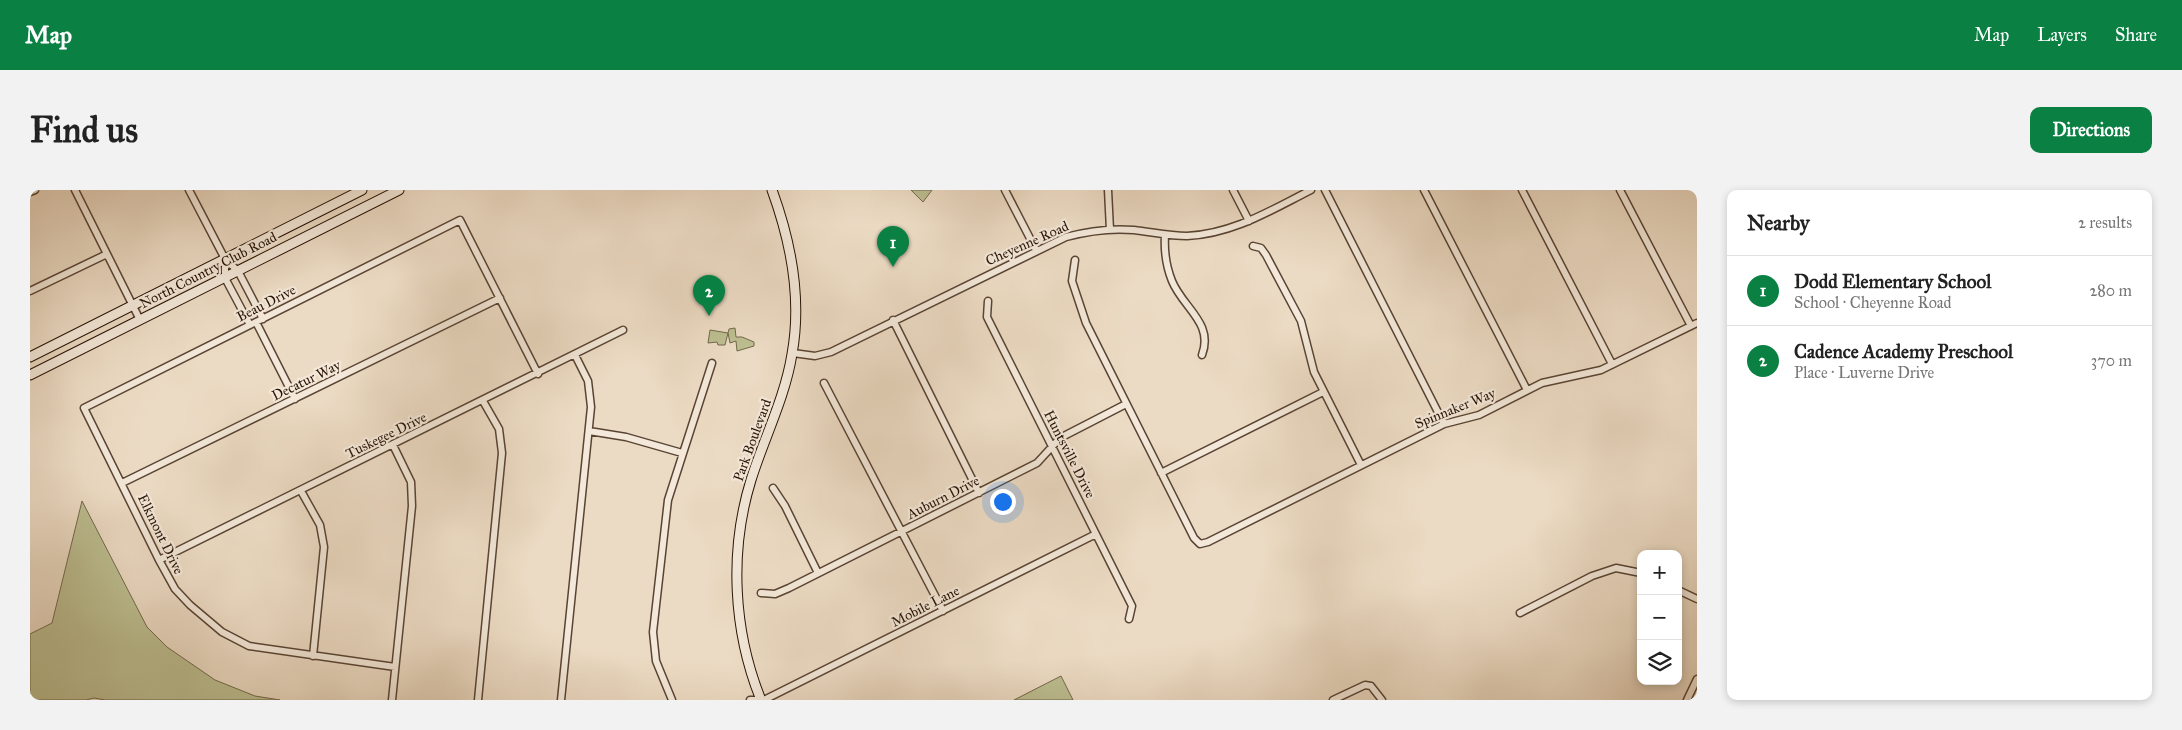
<!DOCTYPE html>
<html lang="en">
<head>
<meta charset="utf-8">
<style>
  :root { --surface:#fff; --page:#f2f2f2; --text:#222; --muted:#767676; --line:#e0e0e0; --accent:#0b8043 }
  body { margin:0; font-family:"IM FELL Great Primer",serif; background:var(--page); color:var(--text) }
  .controls { position:absolute; right:15px; bottom:15px; display:grid; overflow:hidden; border-radius:10px; box-shadow:0 2px 8px #0003 }
  .controls button { width:45px; height:45px; display:grid; place-items:center; padding:0; border:0; border-bottom:1px solid var(--line); background:var(--surface); color:var(--text); font:25px sans-serif }
  .you { position:absolute; left:972px; top:311px; width:18px; height:18px; margin:-12px; border:4px solid #fff; border-radius:50%; background:#1a73e8; box-shadow:0 0 0 8px #1a73e833 }
  .badge { display:grid; place-items:center; width:32px; height:32px; border-radius:50%; background:var(--accent); color:#fff; font-size:16px; font-weight:700 }
  .pin { position:absolute; translate:-50% -41px; filter:drop-shadow(0 1px 2px #0008) }
  .pin::after { content:''; position:absolute; top:26px; width:18px; height:15px; background:inherit; clip-path:polygon(0 0,100% 0,50% 100%) }
  .list { margin:0; padding:0; list-style:none }
  h2 { display:flex; justify-content:space-between; align-items:center; height:65px; margin:0; padding:0 20px; font-size:21px }
  h2 small { font-size:16px; font-weight:400; color:var(--muted) }
  .list li { display:grid; grid-template-columns:32px 1fr auto; gap:15px; align-items:center; box-sizing:border-box; height:70px; padding:0 20px; border-top:1px solid var(--line) }
  .list b { display:block; font-size:19px; white-space:nowrap }
  .list p { margin:0; font-size:16px; white-space:nowrap; color:var(--muted) }
  .list em { font-size:16px; font-style:normal; color:var(--muted) }
  .icon { flex:none; width:28px; height:28px; fill:none; stroke:currentColor; stroke-width:2; stroke-linecap:round; stroke-linejoin:round }
  .map { position:relative; flex:none; width:1667px; height:510px; overflow:hidden; border-radius:10px }
  header { display:flex; align-items:center; gap:30px; box-sizing:border-box; height:70px; padding:0 25px; background:var(--accent); color:#fff }
  header strong { font-size:24px }
  nav { display:flex; gap:28px; margin-inline-start:auto; font-size:18px }
  .intro { display:flex; align-items:center; justify-content:space-between; box-sizing:border-box; height:120px; padding:0 30px }
  h1 { margin:0; font-size:35px }
  .button { padding:12px 22px; border-radius:10px; background:var(--accent); color:#fff; font-size:18px; font-weight:700 }
  main { display:flex; gap:30px; padding:0 30px }
  aside { flex:1; background:var(--surface); border-radius:10px; box-shadow:0 2px 8px #0003 }
  .map>svg:first-child { display:block }
</style>
</head>
<body>
<header>
<strong>Map</strong>
<nav><a>Map</a><a>Layers</a><a>Share</a></nav>
</header>
<div class="intro"><h1>Find us</h1><a class="button">Directions</a></div>
<main>
<div class="map">
<svg width="1667" height="510" viewBox="0 0 1667 510">
  <rect width="100%" height="100%" fill="#ecdbc4"/>
  <filter id="stains"><feTurbulence type="fractalNoise" baseFrequency=".004" numOctaves="4"/><feColorMatrix values="0 0 0 0 .2 0 0 0 0 .09 0 0 0 0 .02 0 0 0 .5 -.17"/></filter>
  <radialGradient id="worn" r=".72"><stop offset=".6" stop-color="#630" stop-opacity="0"/><stop offset="1" stop-color="#630" stop-opacity=".3"/></radialGradient>
  <path fill="#bcbe91" stroke="#72684a" d="M881 0H902L893 12Z
    M705 138 706 147H712L724 152V156L707 161 706 151 700 153 698 143 695 155H688L687 152 678 153 680 140 698 143 699 139Z
    M52 311 117 437 137 457 185 490 225 506 250 510H75L64 508 56 510H0V444L22 433Z
    M1031 486 1043 510H984Z"/>
  <g fill="none" stroke-linecap="round" stroke-linejoin="round">
    <g stroke="#594434" stroke-width="9">
      <path id="street" d="M45 0 110 130
        M159 0 195 69
        M975 0 1006 60
        M1078 0 1080 40
        M1203 0 1219 31
        M1295 0 1414 234
        M1394 0 1497 200
        M1492 0 1582 174
        M1590 0 1661 136
        M0 2 5 0
        M1135 45C1134 61 1136 76 1142 91 1153 118 1184 133 1172 165
        M1223 56 1231 58 1236 65 1271 131 1284 182 1331 275
        M1045 70 1042 91 1056 133 1164 348 1170 354 1178 352 1414 234 1449 225 1512 193 1571 180 1667 133
        M0 101 77 64
        M958 111 957 127 1102 416 1099 429
        M863 130 949 303
        M226 132 265 209
        M220 135 195 88V69L208 81 233 129
        M763 163 785 166 801 162 1036 47C1058 41 1081 38 1104 40 1122 42 1139 46 1157 46 1203 44 1241 20 1281 0
        M794 193 913 421
        M559 241 596 247 652 263
        M1131 283 1293 202
        M92 293 470 108
        M743 298 755 316 788 383
        M271 301 290 335 294 357 283 466
        M129 370 593 140
        M1648 400 1667 409
        M731 403 745 404 759 398 1007 273 1030 248 1096 214
        M1490 423 1562 386 1586 378 1611 383
        M365 477 219 456 192 442 160 415 145 399 129 370 54 218 430 30 508 184
        M362 510 382 316 381 292 363 255
        M448 510 472 263 469 239 453 211
        M531 510 561 217 558 191 545 165
        M642 510 626 471 623 442 638 310 682 173
        M720 510H727
        M734 510 1066 344
        M1303 510 1335 495 1341 496 1352 510
        M1657 510 1667 489"/>
    </g>
    <g stroke="#281204" stroke-width="11">
      <path id="secondary" d="M0 167 332 0
        M0 185 369 0
        M731 510C703 441 699 361 721 290 734 248 755 208 762 164 772 109 761 52 742 0"/>
    </g>
    <use href="#street" stroke="#f3e8d9" stroke-width="6"/>
    <use href="#secondary" stroke="#f3e8d9" stroke-width="9"/>
  </g>
  <g text-anchor="middle" stroke-width="4.5" stroke-linejoin="round" paint-order="stroke">
    <g font-size="14" fill="#281204" stroke="#f3e8d9">
      <text transform="translate(997 53) rotate(-24)" y="5">Cheyenne Road</text>
      <text transform="translate(178 80) rotate(-27)" y="5">North Country Club Road</text>
      <text transform="translate(236 113) rotate(-27)" y="5">Beau Drive</text>
      <text transform="translate(276 190) rotate(-26)" y="5">Decatur Way</text>
      <text transform="translate(1425 218) rotate(-22)" y="5">Spinnaker Way</text>
      <text transform="translate(356 245) rotate(-26)" y="5">Tuskegee Drive</text>
      <text transform="translate(722 250) rotate(-70)" y="5">Park Boulevard</text>
      <text transform="translate(1040 264) rotate(63)" y="5">Huntsville Drive</text>
      <text transform="translate(913 307) rotate(-27)" y="5">Auburn Drive</text>
      <text transform="translate(131 344) rotate(64)" y="5">Elkmont Drive</text>
      <text transform="translate(895 416) rotate(-27)" y="5">Mobile Lane</text>
    </g>
  </g>
  <rect width="100%" height="100%" filter="url(#stains)"/>
  <rect width="100%" height="100%" fill="url(#worn)"/>
</svg>
<div class="controls">
<button>+</button>
<button>−</button>
<button><svg class="icon" aria-label="layers" viewBox="0 0 24 24"><path d="M12 4l9 5-9 5-9-5zM3 14l9 5 9-5"/></svg></button>
</div>
<div class="you"></div>
<div class="pin badge" style="left:863px;top:77px">1</div>
<div class="pin badge" style="left:679px;top:126px">2</div>
</div>
<aside>
<h2>Nearby<small>2 results</small></h2>
<ul class="list">
<li><span class="badge">1</span><div><b>Dodd Elementary School</b><p>School · Cheyenne Road</p></div><em>280 m</em></li>
<li><span class="badge">2</span><div><b>Cadence Academy Preschool</b><p>Place · Luverne Drive</p></div><em>370 m</em></li>
</ul>
</aside>
</main>
</body>
</html>
